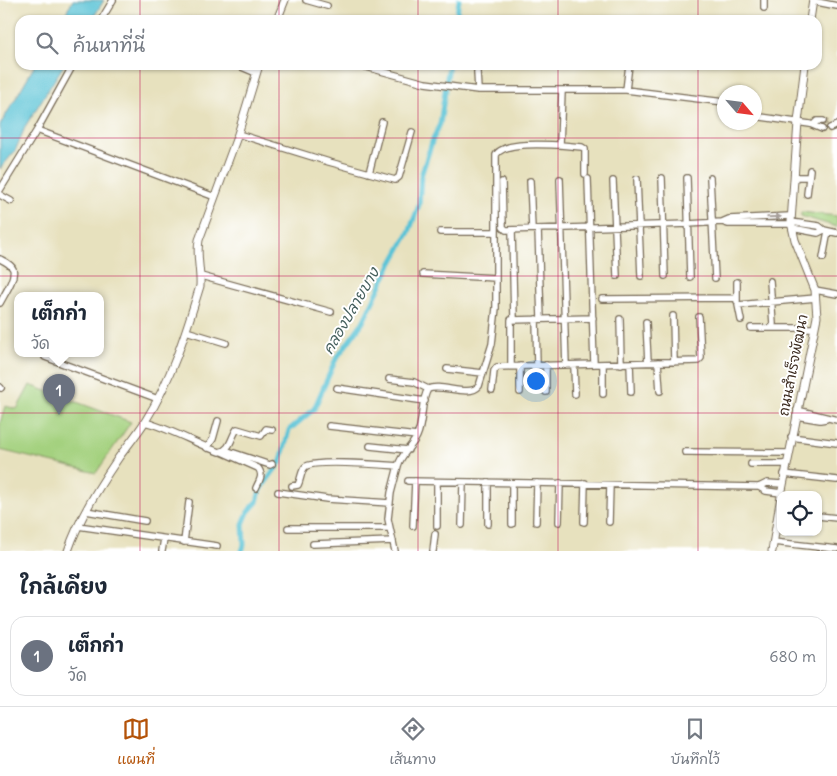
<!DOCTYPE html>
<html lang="th">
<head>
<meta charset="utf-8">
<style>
  :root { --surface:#fff; --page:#f2f2f3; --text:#1f2937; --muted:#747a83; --line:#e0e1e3; --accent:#b45309 }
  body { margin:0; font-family:Delius,"Playpen Sans Thai",sans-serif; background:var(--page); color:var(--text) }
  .controls { position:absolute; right:15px; bottom:15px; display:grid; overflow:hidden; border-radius:10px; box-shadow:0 1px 4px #0004 }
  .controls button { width:45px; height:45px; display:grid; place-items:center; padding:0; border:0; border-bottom:1px solid var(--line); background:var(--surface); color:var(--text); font:25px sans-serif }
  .compass { position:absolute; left:717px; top:85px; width:45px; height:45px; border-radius:50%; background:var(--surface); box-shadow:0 1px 4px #0004; rotate:118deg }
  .you { position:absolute; left:535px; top:380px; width:18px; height:18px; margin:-12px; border:4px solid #fff; border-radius:50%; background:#1a73e8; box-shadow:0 0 0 8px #1a73e833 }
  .badge { display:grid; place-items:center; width:32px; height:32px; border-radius:50%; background:var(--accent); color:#fff; font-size:16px; font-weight:700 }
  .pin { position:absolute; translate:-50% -41px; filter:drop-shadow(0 1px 2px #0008) }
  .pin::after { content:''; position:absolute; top:26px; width:18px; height:15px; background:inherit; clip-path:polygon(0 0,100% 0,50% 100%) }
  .popup { position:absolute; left:14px; top:292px; width:90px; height:65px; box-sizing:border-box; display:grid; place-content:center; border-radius:10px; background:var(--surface); filter:drop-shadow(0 1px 4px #0005); font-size:16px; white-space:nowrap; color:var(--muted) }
  .popup b { font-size:19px; color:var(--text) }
  .popup::after { content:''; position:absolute; left:50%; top:100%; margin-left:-10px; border:10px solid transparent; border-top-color:var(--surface) }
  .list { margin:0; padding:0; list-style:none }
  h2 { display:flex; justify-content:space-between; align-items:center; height:65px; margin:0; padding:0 20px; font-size:21px }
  h2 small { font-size:16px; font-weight:400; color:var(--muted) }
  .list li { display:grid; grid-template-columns:32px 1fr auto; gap:15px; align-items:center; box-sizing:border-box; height:80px; margin:0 10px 10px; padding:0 10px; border:1px solid var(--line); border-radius:15px }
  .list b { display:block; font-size:19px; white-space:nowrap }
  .list p { margin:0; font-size:16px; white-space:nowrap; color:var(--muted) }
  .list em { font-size:16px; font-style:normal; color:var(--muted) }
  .icon { flex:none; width:28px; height:28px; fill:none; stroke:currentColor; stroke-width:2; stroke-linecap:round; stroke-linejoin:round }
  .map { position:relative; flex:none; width:837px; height:551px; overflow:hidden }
  .search { position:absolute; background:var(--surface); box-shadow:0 1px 4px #0004; left:15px; right:15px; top:15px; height:55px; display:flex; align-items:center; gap:12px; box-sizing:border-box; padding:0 18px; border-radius:15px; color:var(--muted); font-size:19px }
  .sheet { height:155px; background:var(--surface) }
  nav { display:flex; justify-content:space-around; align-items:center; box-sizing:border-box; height:70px; border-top:1px solid var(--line); background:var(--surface); font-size:14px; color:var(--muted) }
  nav a { display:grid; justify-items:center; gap:2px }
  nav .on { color:var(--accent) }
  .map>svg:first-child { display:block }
</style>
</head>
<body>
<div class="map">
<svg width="837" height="551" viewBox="0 0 837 551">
  <rect width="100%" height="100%" fill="#fff"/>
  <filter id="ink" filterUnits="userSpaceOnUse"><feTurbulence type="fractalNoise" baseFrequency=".02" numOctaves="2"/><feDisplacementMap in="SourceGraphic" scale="10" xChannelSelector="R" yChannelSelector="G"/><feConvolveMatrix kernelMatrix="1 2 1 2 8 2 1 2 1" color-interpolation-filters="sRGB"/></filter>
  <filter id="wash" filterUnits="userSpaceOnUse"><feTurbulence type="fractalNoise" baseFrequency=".0096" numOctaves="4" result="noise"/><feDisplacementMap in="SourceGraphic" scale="20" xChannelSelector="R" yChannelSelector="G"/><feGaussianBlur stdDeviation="1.12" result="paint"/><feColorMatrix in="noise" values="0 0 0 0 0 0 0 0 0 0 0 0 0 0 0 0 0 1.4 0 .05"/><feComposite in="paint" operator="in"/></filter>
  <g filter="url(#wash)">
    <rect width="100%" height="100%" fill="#e7e1be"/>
    <path fill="#a4d17f" stroke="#707e4e" d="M801 212 837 216V227L801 216Z
      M30 385 131 422 96 473 0 450V423L5 406 17 409Z"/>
    <path fill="#5ac3d6" stroke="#4a767a" d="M73 0H104L92 20H62Z
      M35 65H64L26 125 15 151 0 169V125Z"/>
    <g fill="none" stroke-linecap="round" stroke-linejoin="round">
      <path stroke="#5ac3d6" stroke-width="5" d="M456 20 459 0
        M242 551 244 545 243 524 248 512 257 502 260 490 281 461 289 430 314 409 336 359 363 322 389 268 409 232 419 205 421 176 433 139 440 124 449 65"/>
    </g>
  </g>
  <g filter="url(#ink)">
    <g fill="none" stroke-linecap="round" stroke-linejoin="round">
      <path stroke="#c5bc9e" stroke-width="5.5" stroke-dasharray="5.5 3" stroke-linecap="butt" d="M823 121 830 123"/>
      <g stroke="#776a56" stroke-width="8">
        <path id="minor" d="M306 0 327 6
          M812 1 837 6
          M764 8V0
          M101 20 113 0
          M237 65 256 73
          M359 65 425 83 478 90H626L724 102
          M477 72 478 90
          M626 90 629 65
          M754 116 810 124 822 129
          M813 125 817 121H823
          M830 128 837 125
          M37 130 215 197
          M238 134 329 162 395 180 399 177 412 132
          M560 145 582 147 585 149V174
          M369 173 382 122
          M794 177H809
          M662 178 665 276
          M687 178 690 277
          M710 178 715 278
          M560 179 566 365
          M588 179 594 364
          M637 179 641 276
          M530 181 532 229
          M613 181 617 276
          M502 182 503 227 506 230 688 224 722 222 729 219 790 216
          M0 190 37 130 73 65
          M807 194 810 170
          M0 195 11 201
          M722 222 728 224H791
          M791 222 819 226 824 230 837 233
          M792 228 818 233 824 230
          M538 229 541 319
          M512 230 514 319
          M440 232H495
          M823 258 828 231
          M0 259C4 261 11 264 13 269 16 278 4 295 0 303
          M423 274 496 278
          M201 276 331 312
          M770 281 773 324
          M815 290 837 294
          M602 299 736 298
          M737 301V282
          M673 316 674 362
          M536 319 537 366
          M620 319 621 364
          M741 320 738 305 816 298
          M646 322 648 362
          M751 328H815
          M186 331 226 343
          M45 357 158 399
          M658 362 660 391
          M630 363 631 392
          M603 364V394
          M546 365V392
          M574 365 575 394
          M511 366V320L593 318
          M520 366V392
          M447 369 483 373
          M389 379 414 382 428 389
          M0 387 1 388
          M337 388 425 401
          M492 390 494 371 497 367 698 361 701 358 699 317
          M797 410 837 420
          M796 416 820 420 826 419
          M145 422C171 429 194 443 219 452 231 450 231 437 237 429L261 436 266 429 272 430
          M329 426 417 436
          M791 437 837 443
          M370 446 408 450
          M207 448 213 439 218 421
          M225 450 270 465 272 464
          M222 452 258 468C264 475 259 481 256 488
          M685 452 788 453
          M751 464H786
          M784 474 837 480
          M408 481 759 487 767 483 782 484
          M437 482V526
          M512 483V524
          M292 486 298 485C301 479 301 471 305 467 314 459 383 465 398 466 401 454 412 447 417 436 424 421 420 402 428 389 441 383 469 398 479 386L492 344 496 308V155C504 141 545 145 560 145L562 91
          M759 487 766 491 781 493
          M278 492 327 499 390 503
          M86 511 145 521
          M818 516 837 518
          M536 522 537 483
          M559 522 560 483
          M584 522 585 483
          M609 522 610 485
          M488 524V482
          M462 525 463 482
          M78 526 217 546
          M413 526 415 481
          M288 528H389
          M184 542 189 502
          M773 542 837 549
          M313 544 393 541
          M162 551 164 539
          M395 551 388 519 391 493 398 466
          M433 551 435 534"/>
      </g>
      <g stroke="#776a56" stroke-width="9">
        <path id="tertiary" d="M277 20 285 0
          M810 20 813 0
          M781 495 817 317 815 290 795 240 791 222 798 122 805 65
          M68 551C79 518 99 486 119 457 128 445 138 433 146 420 171 380 186 332 200 286 201 270 196 256 199 240L238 134 259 65
          M772 551 781 496"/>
      </g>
      <use href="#minor" stroke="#fff" stroke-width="5.5"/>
      <use href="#tertiary" stroke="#fff" stroke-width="7"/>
    </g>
    <defs><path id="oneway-solid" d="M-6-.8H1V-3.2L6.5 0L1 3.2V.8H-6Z" transform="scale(1.25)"/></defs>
    <use fill="#a79f9a" href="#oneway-solid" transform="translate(774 217) rotate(-2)"/>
  </g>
  <path fill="none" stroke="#c2185b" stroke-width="1" stroke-opacity="0.55" d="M140 0V20M279 0V20M418 0V20M558 0V20M698 0V20M140 65V551M279 65V551M418 65V551M558 65V551M698 65V551M0 138H837M0 276H837M0 413H837"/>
  <g text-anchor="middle" stroke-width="4" stroke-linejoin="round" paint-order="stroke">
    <g font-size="14" fill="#3b2a1e" stroke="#fff">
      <text transform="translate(793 365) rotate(-79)" y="5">ถนนสำเร็จพัฒนา</text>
    </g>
    <g font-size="15" font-style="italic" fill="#46605e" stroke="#fff">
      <text transform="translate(351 311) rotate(-60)" y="5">คลองปลายบาง</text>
    </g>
  </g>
</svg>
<div class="controls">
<button><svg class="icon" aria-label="locate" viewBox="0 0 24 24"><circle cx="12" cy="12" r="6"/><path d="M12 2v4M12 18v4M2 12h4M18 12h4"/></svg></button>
</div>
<svg class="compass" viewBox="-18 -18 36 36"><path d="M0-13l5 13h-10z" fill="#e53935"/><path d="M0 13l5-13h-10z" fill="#747a83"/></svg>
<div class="you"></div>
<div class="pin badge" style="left:59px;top:415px;background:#6b7280">1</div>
<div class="popup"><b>เต็กก่า</b>วัด</div>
<div class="search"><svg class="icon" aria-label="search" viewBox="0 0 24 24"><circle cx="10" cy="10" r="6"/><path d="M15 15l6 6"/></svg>ค้นหาที่นี่</div>
</div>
<section class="sheet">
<h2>ใกล้เคียง<small></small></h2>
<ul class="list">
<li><span class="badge" style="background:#6b7280">1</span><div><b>เต็กก่า</b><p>วัด</p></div><em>680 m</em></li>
</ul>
</section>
<nav>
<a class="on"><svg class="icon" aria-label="map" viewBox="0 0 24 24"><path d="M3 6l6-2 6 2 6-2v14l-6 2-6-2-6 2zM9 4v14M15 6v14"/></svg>แผนที่</a>
<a><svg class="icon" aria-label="directions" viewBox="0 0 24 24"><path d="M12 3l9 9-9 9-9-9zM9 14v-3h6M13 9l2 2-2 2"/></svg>เส้นทาง</a>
<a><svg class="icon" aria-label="saved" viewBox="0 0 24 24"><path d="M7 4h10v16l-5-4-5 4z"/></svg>บันทึกไว้</a>
</nav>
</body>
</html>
